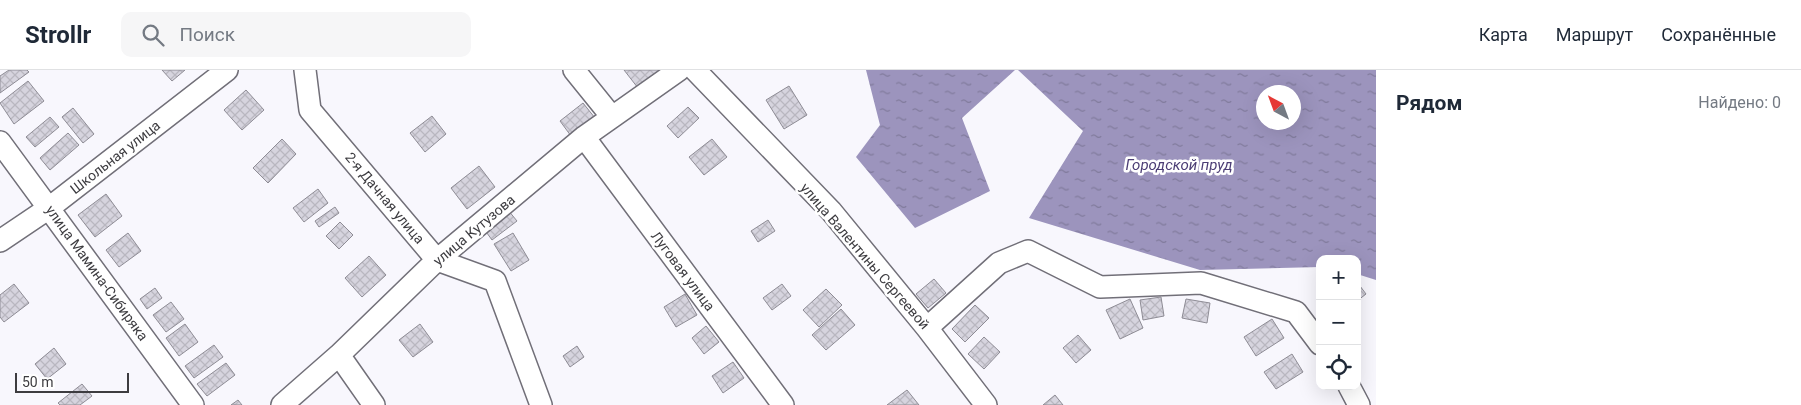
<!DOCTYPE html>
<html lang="ru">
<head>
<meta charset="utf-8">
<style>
  :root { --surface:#fff; --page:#f6f6f7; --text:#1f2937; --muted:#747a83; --line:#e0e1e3 }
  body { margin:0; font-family:Roboto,sans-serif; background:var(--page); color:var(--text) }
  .controls { position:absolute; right:15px; bottom:15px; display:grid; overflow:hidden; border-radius:10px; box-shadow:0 5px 20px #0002 }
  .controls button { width:45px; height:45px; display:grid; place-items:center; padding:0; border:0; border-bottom:1px solid var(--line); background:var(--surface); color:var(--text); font:25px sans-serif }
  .compass { position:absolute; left:1256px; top:15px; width:45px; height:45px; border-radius:50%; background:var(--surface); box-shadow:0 5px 20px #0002; rotate:319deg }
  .scale { position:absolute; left:15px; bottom:12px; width:114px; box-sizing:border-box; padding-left:5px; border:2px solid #3d3c40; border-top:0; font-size:14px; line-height:18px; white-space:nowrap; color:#3d3c40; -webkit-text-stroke:4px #fff; paint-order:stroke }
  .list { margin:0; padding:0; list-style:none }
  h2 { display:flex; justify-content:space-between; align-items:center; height:65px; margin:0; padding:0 20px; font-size:21px }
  h2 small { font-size:16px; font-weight:400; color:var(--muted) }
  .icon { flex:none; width:28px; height:28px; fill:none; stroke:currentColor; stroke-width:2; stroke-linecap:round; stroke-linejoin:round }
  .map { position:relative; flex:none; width:1376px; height:335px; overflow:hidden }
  header { display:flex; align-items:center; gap:30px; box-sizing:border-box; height:70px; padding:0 25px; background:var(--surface); border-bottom:1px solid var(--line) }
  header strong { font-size:24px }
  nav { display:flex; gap:28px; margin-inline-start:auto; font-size:18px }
  .search { width:350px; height:45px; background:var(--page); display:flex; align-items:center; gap:12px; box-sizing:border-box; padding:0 18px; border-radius:10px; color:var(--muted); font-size:19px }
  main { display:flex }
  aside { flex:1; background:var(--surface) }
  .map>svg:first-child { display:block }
</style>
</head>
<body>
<header>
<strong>Strollr</strong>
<div class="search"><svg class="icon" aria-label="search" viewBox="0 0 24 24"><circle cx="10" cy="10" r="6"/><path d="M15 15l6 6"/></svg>Поиск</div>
<nav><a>Карта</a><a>Маршрут</a><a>Сохранённые</a></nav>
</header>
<main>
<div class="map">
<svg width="1376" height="335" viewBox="0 0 1376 335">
  <defs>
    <pattern id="water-ripples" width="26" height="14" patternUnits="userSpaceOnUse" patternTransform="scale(1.25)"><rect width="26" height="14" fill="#9c94bd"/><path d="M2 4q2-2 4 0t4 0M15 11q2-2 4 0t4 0" fill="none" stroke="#807a9b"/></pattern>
    <pattern id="building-cross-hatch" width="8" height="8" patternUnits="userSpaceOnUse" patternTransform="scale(1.25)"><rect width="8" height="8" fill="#d6d4de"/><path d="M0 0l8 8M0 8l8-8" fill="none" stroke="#b9b7c0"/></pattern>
  </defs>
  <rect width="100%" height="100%" fill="#f8f7fd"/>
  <path fill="url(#water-ripples)" fill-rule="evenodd" d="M866 0H1015L962 48 990 121 915 158 856 87 880 55Z
    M1018 0H1376V210L1357 204V189H1320V197L1200 200 1029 148 1083 61ZM1264 22H1294V52H1264Z"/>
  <path fill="url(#building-cross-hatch)" stroke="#8e8c95" d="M9 0H27L29 2 0 23V6Z
    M162 0H185L172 11Z
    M624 0H661L638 18Z
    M28 11 44 31 14 54 0 33Z
    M789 16 807 45 784 59 766 30Z
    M246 20 264 40 242 60 224 40Z
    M583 33 595 48 571 66 560 51Z
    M688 37 699 48 678 68 667 56Z
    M73 38 94 64 83 73 62 47Z
    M432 46 446 64 425 82 410 63Z
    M50 47 59 57 35 77 26 67Z
    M68 63 79 75 50 100 40 88Z
    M282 69 296 84 268 113 253 98Z
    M712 69 727 87 704 105 689 87Z
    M479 96 495 117 467 139 451 118Z
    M318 119 328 133 304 152 293 138Z
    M106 124 122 146 95 167 78 145Z
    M335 137 339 143 319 157 315 151Z
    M508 140 517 151 492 170 484 159Z
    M768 150 775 161 758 172 751 161Z
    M340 152 353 165 339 179 326 166Z
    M128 163 141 181 119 197 106 180Z
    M513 163 529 190 511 201 494 174Z
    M369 186 386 205 362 227 345 208Z
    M934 209 946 223 928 238 916 224Z
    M1357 212 1366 224 1357 231Z
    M14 214 29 233 4 252 0 247V225Z
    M782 214 791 226 772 240 763 228Z
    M155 218 162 228 147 239 140 229Z
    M826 219 842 235 819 257 803 240Z
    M685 224 697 245 676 257 664 237Z
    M1161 227 1164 246 1143 250 1140 230Z
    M1130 229 1143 258 1120 269 1106 240Z
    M1186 229 1210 233 1207 253 1182 248Z
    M171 232 184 249 166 262 153 245Z
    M975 235 989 248 965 272 952 259Z
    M841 239 855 255 826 280 812 265Z
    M1272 249 1284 268 1256 286 1244 267Z
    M185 254 198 272 179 286 166 268Z
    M420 254 433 272 413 287 399 270Z
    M706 256 719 272 704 284 692 268Z
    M1078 265 1091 280 1076 293 1063 278Z
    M984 267 1000 282 984 299 968 284Z
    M214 275 223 287 194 308 185 296Z
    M577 276 584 287 570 297 563 286Z
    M54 278 66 294 47 309 35 294Z
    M1292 284 1303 302 1276 319 1264 302Z
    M733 292 744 308 723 323 712 306Z
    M226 293 235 305 207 326 197 314Z
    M82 314 92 326 80 335H60L58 333Z
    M907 320 919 335H887Z
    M1055 325 1063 335H1043Z
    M238 330 242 335H231Z"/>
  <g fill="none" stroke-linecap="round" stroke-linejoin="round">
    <g stroke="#716f78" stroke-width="24">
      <path id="minor" d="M305 0 310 40 437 190 495 211 541 335
        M574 0 612 47
        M695 0 831 141 927 258 986 335
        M584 67 783 335
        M0 72 193 335
        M0 171 49 138 227 0
        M927 258 999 193 1028 181 1100 217 1201 213 1296 242 1320 274
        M339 285 374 335
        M1349 316 1359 335
        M282 335 339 285 437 190 584 67 679 0"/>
    </g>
    <use href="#minor" stroke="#fff" stroke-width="21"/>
  </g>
  <g text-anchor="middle" stroke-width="5" stroke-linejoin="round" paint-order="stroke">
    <g font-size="14" fill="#3d3c40" stroke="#fff">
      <text transform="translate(115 87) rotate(-38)" y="5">Школьная улица</text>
      <text transform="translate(385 128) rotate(50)" y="5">2-я Дачная улица</text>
      <text transform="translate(474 160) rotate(-40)" y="5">улица Кутузова</text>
      <text transform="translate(865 186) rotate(49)" y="5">улица Валентины Сергеевой</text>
      <text transform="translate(683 201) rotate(53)" y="5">Луговая улица</text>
      <text transform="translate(97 203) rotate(54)" y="5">улица Мамина-Сибиряка</text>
    </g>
    <g font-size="15" font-style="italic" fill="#4c3e75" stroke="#fff">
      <text x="1179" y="100">Городской пруд</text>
    </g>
  </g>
</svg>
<div class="controls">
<button>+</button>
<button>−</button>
<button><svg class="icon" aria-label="locate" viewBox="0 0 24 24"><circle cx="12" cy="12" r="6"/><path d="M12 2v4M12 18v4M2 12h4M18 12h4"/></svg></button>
</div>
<svg class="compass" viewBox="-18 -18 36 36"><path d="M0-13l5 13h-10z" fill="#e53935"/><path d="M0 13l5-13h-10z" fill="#747a83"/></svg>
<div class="scale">50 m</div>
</div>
<aside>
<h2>Рядом<small>Найдено: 0</small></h2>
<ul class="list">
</ul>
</aside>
</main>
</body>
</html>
